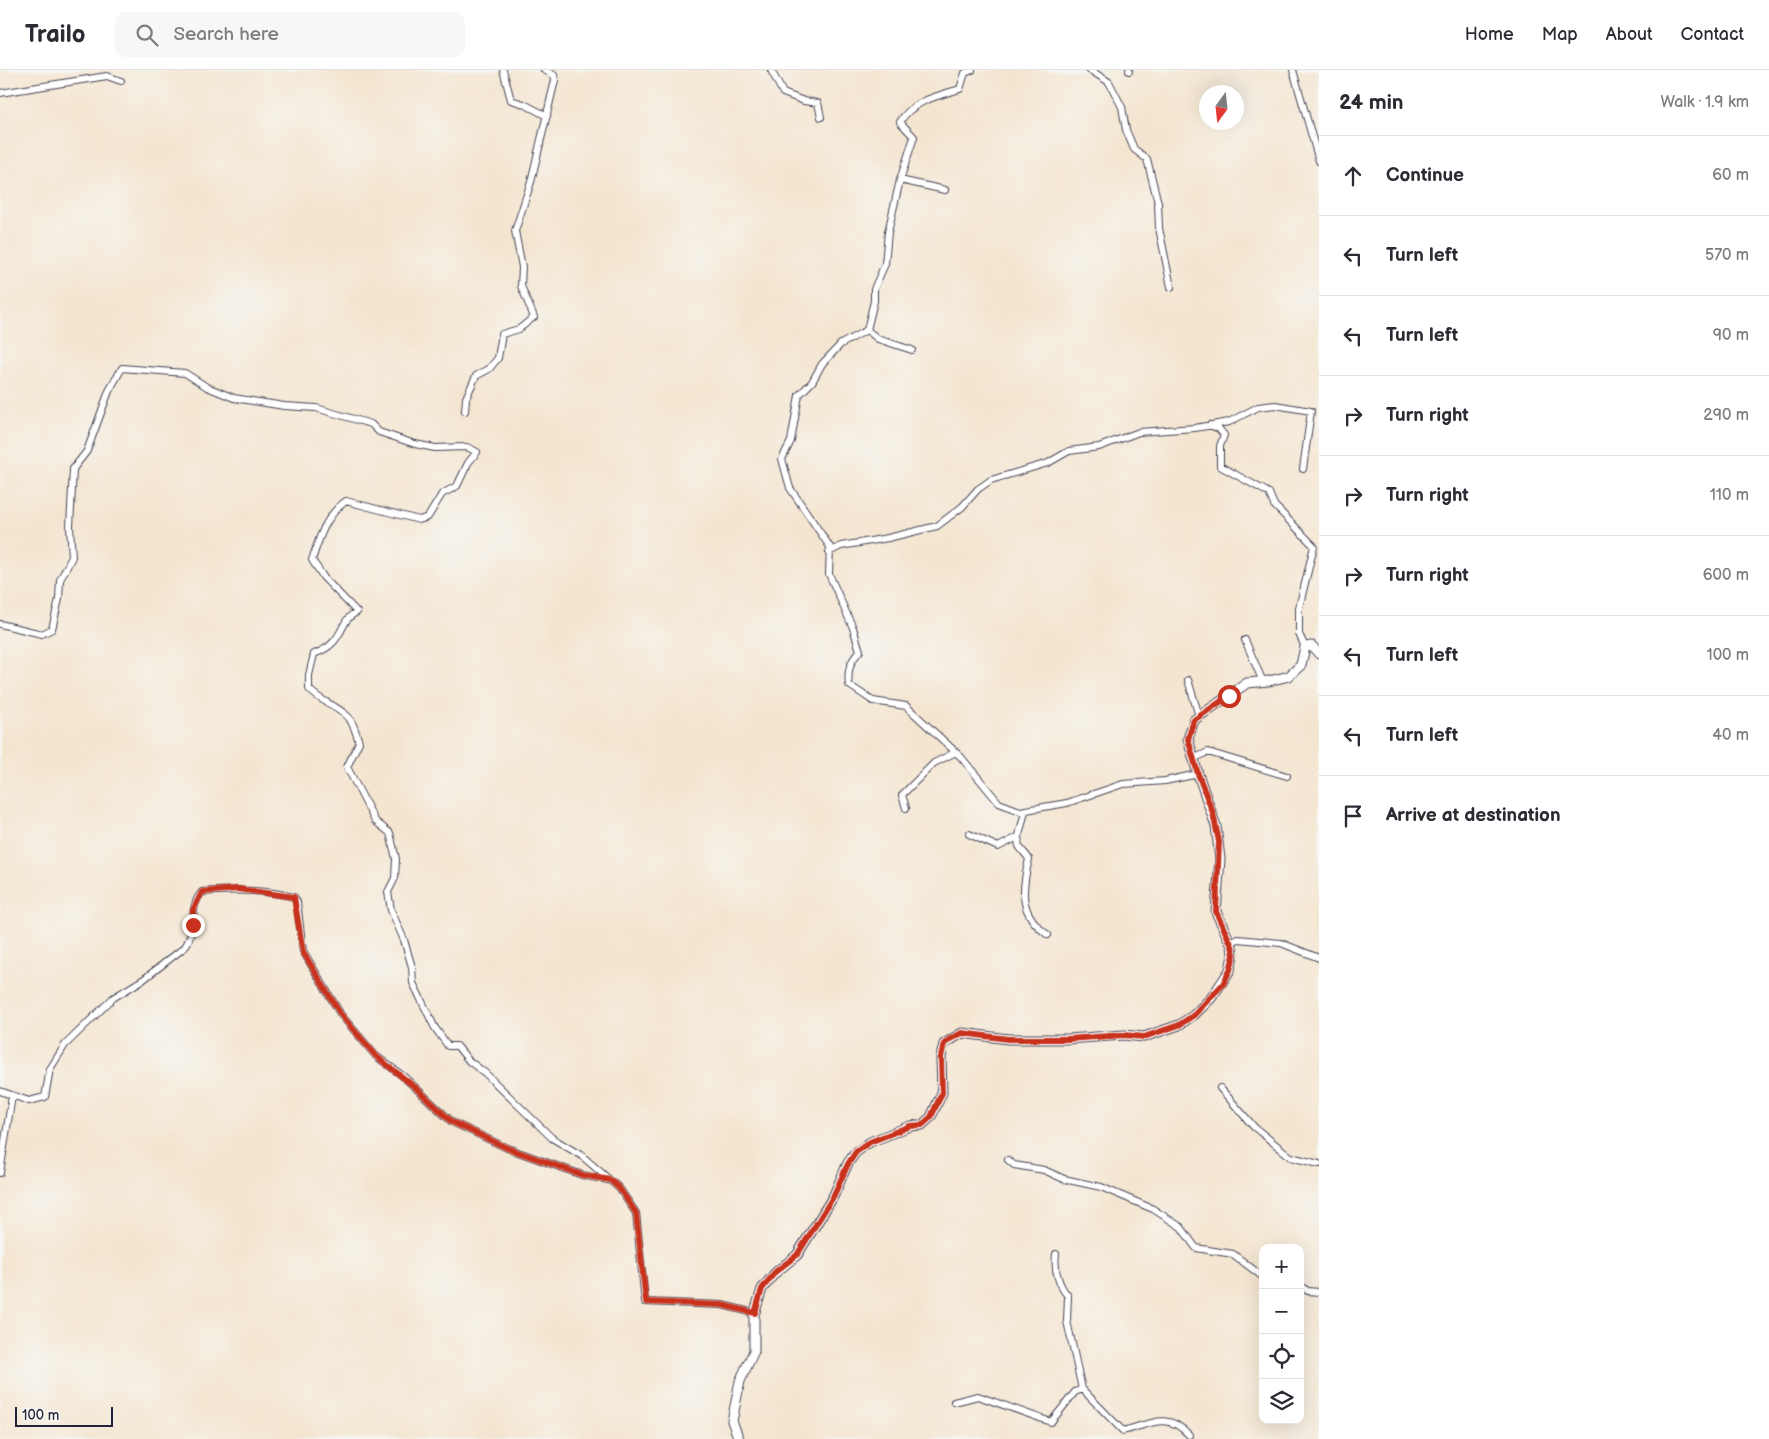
<!DOCTYPE html>
<html lang="en">
<head>
<meta charset="utf-8">
<style>
  :root { --surface:#fff; --page:#f7f7f7; --text:#2b2b33; --muted:#7c7c81; --line:#e1e1e2 }
  body { margin:0; font-family:"Balsamiq Sans",sans-serif; background:var(--page); color:var(--text) }
  .controls { position:absolute; right:15px; bottom:15px; display:grid; overflow:hidden; border-radius:10px; box-shadow:0 5px 20px #0002 }
  .controls button { width:45px; height:45px; display:grid; place-items:center; padding:0; border:0; border-bottom:1px solid var(--line); background:var(--surface); color:var(--text); font:25px sans-serif }
  .compass { position:absolute; left:1199px; top:15px; width:45px; height:45px; border-radius:50%; background:var(--surface); box-shadow:0 5px 20px #0002; rotate:195deg }
  .scale { position:absolute; left:15px; bottom:12px; width:98px; box-sizing:border-box; padding-left:5px; border:2px solid #22223b; border-top:0; font-size:14px; line-height:18px; white-space:nowrap; color:#22223b; -webkit-text-stroke:4px #f6f6f2; paint-order:stroke }
  .stop { position:absolute; width:15px; height:15px; margin:-11px; border:4px solid #c8321e; border-radius:50%; background:#fff }
  .stop.end { background:#c8321e; border-color:#fff; box-shadow:0 1px 5px #0008 }
  .list { margin:0; padding:0; list-style:none }
  h2 { display:flex; justify-content:space-between; align-items:center; height:65px; margin:0; padding:0 20px; font-size:21px }
  h2 small { font-size:16px; font-weight:400; color:var(--muted) }
  .list li { display:grid; grid-template-columns:32px 1fr auto; gap:15px; align-items:center; box-sizing:border-box; height:80px; padding:0 20px; border-top:1px solid var(--line) }
  .list b { display:block; font-size:19px; white-space:nowrap }
  .list em { font-size:16px; font-style:normal; color:var(--muted) }
  .icon { flex:none; width:28px; height:28px; fill:none; stroke:currentColor; stroke-width:2; stroke-linecap:round; stroke-linejoin:round }
  .map { position:relative; flex:none; width:1319px; height:1369px; overflow:hidden }
  header { display:flex; align-items:center; gap:30px; box-sizing:border-box; height:70px; padding:0 25px; background:var(--surface); border-bottom:1px solid var(--line) }
  header strong { font-size:24px }
  nav { display:flex; gap:28px; margin-inline-start:auto; font-size:18px }
  .search { width:350px; height:45px; background:var(--page); display:flex; align-items:center; gap:12px; box-sizing:border-box; padding:0 18px; border-radius:10px; color:var(--muted); font-size:19px }
  main { display:flex }
  aside { flex:1; background:var(--surface) }
  .map>svg:first-child { display:block }
</style>
</head>
<body>
<header>
<strong>Trailo</strong>
<div class="search"><svg class="icon" aria-label="search" viewBox="0 0 24 24"><circle cx="10" cy="10" r="6"/><path d="M15 15l6 6"/></svg>Search here</div>
<nav><a>Home</a><a>Map</a><a>About</a><a>Contact</a></nav>
</header>
<main>
<div class="map">
<svg width="1319" height="1369" viewBox="0 0 1319 1369">
  <rect width="100%" height="100%" fill="#f6f6f2"/>
  <filter id="ink" filterUnits="userSpaceOnUse"><feTurbulence type="fractalNoise" baseFrequency=".02" numOctaves="2"/><feDisplacementMap in="SourceGraphic" scale="10" xChannelSelector="R" yChannelSelector="G"/><feConvolveMatrix kernelMatrix="1 2 1 2 8 2 1 2 1" color-interpolation-filters="sRGB"/></filter>
  <filter id="wash" filterUnits="userSpaceOnUse"><feTurbulence type="fractalNoise" baseFrequency=".0096" numOctaves="4" result="noise"/><feDisplacementMap in="SourceGraphic" scale="20" xChannelSelector="R" yChannelSelector="G"/><feGaussianBlur stdDeviation="1.12" result="paint"/><feColorMatrix in="noise" values="0 0 0 0 0 0 0 0 0 0 0 0 0 0 0 0 0 1.4 0 .05"/><feComposite in="paint" operator="in"/></filter>
  <g filter="url(#wash)">
    <rect width="100%" height="100%" fill="#f4e5d0"/>
  </g>
  <g filter="url(#ink)">
    <g fill="none" stroke-linecap="round" stroke-linejoin="round">
      <g stroke="#423f51" stroke-width="8">
        <path id="street" d="M503 0 511 30 524 34 547 46
          M771 0 783 23 804 31 818 33 821 47
          M972 0 965 3 960 19C937 26 912 31 900 52L914 67 900 110 888 162 885 194 874 219V231L867 260 841 274 822 294 812 312 799 325 791 371 782 389 790 418 830 477 829 504 853 558 860 581C850 591 847 601 849 615L873 631 906 636 961 687 999 733 1020 741 1067 733 1123 714 1165 711 1198 704
          M1090 0 1109 12 1122 37 1126 60 1134 79 1147 89 1158 133 1159 158 1171 217
          M1129 0V1
          M1293 0 1319 91
          M0 23 107 6 121 11
          M900 110 945 120
          M867 260 878 269 912 280
          M465 341 466 328 476 306 489 299 498 288 502 264 519 259 534 247 521 216 522 197 515 161 531 112 555 10 554 5 544 0
          M1210 355 1219 359 1224 365 1220 376V396L1269 423 1274 435 1314 476 1299 538V564L1305 577
          M829 482 841 476 888 468 937 456 962 437 978 419 991 410 1048 393 1069 381 1099 377 1139 362 1195 358 1229 352 1258 337 1275 335 1311 341 1303 399
          M0 554 42 564 52 559 59 529 60 510 72 487 70 457 73 399 87 381 109 321 122 298 185 303 207 317 234 328 284 336 316 338 371 354 379 362 415 374 435 378 467 377 477 382 468 393 457 416 442 424 428 447 419 450 346 431C326 445 319 468 312 490L324 508 357 542C338 550 346 573 314 584L309 605V619C319 631 334 634 345 644 353 650 356 663 359 672L347 697 375 751 390 763 396 789 395 808 388 822 391 840 404 870 412 897 413 913 435 958 448 976H457L469 991 485 1003 552 1068 582 1086 619 1118 636 1143 645 1232 722 1235 755 1243
          M1245 570 1263 612
          M1188 610 1199 646
          M1193 689 1208 682 1287 706
          M906 738 902 725 934 693 956 682
          M1025 740C1024 750 1016 769 1019 776 1021 780 1026 784 1029 789 1021 822 1019 844 1048 865
          M969 764 998 777 1018 767
          M1231 873 1238 869 1281 873 1319 888
          M1220 1018 1254 1057 1291 1087 1319 1094
          M0 1021 29 1031 45 1027 50 999 65 975 113 928 144 909 185 877C197 860 188 837 202 822 233 820 264 819 294 827L297 832 303 881 341 945 376 986 403 1006 452 1052 507 1078 582 1105 608 1110
          M1008 1090 1014 1095 1044 1100 1064 1109 1101 1117 1153 1139 1181 1157 1196 1178 1233 1184 1263 1207
          M0 1103 12 1026
          M1056 1184C1054 1198 1058 1215 1068 1226L1067 1251 1082 1319 1123 1361C1150 1354 1168 1341 1189 1365
          M1300 1216 1308 1221 1319 1222
          M954 1332 978 1326 1051 1352 1075 1322 1082 1319"/>
      </g>
      <g stroke="#423f51" stroke-width="11">
        <path id="secondary" d="M739 1369 732 1351 740 1311 754 1281V1245L762 1219 775 1203 797 1185 833 1127 848 1093 856 1082 870 1072 910 1056 922 1055 931 1047 942 1023 941 987 944 974 962 963 1008 969H1068L1124 965 1144 967 1179 955 1194 945 1212 927 1230 900 1233 885 1232 876 1216 842 1220 789 1216 756 1198 704 1188 669 1194 650 1247 613 1269 611 1289 606 1301 595 1305 577 1312 576 1319 584"/>
      </g>
      <use href="#street" stroke="#fff" stroke-width="6"/>
      <use href="#secondary" stroke="#fff" stroke-width="9"/>
    </g>
  </g>
  <g fill="none" stroke-linecap="round" stroke-linejoin="round" filter="url(#ink)">
    <path stroke="#c8321e" stroke-width="6" d="M193 855V840L202 822 238 819 294 827 303 882 341 945 376 986 416 1018 452 1052 507 1078 582 1105 610 1110 619 1118 636 1143 646 1232 722 1235 755 1243 762 1219 775 1202 797 1185 833 1127 848 1094 856 1082 870 1072 910 1056 922 1055 931 1047 942 1023 941 987 944 974 950 969 962 963 1008 969H1068L1124 965 1144 967 1179 955 1194 945 1223 914 1230 900 1234 885 1232 876 1216 842 1219 772 1213 743 1198 704 1188 669 1194 650 1229 626"/>
  </g>
</svg>
<div class="controls">
<button>+</button>
<button>−</button>
<button><svg class="icon" aria-label="locate" viewBox="0 0 24 24"><circle cx="12" cy="12" r="6"/><path d="M12 2v4M12 18v4M2 12h4M18 12h4"/></svg></button>
<button><svg class="icon" aria-label="layers" viewBox="0 0 24 24"><path d="M12 4l9 5-9 5-9-5zM3 14l9 5 9-5"/></svg></button>
</div>
<svg class="compass" viewBox="-18 -18 36 36"><path d="M0-13l5 13h-10z" fill="#e53935"/><path d="M0 13l5-13h-10z" fill="#7c7c81"/></svg>
<div class="scale">100 m</div>
<div class="stop" style="left:1229px;top:626px"></div>
<div class="stop end" style="left:193px;top:855px"></div>
</div>
<aside>
<h2>24 min<small>Walk · 1.9 km</small></h2>
<ul class="list">
<li><svg class="icon" aria-label="ahead" viewBox="0 0 24 24"><path d="M12 20V5M6 11l6-6 6 6"/></svg><div><b>Continue</b></div><em>60 m</em></li>
<li><svg class="icon" aria-label="left" viewBox="0 0 24 24"><path d="M17 20v-9H6M10 6l-5 5 5 5"/></svg><div><b>Turn left</b></div><em>570 m</em></li>
<li><svg class="icon" aria-label="left" viewBox="0 0 24 24"><path d="M17 20v-9H6M10 6l-5 5 5 5"/></svg><div><b>Turn left</b></div><em>90 m</em></li>
<li><svg class="icon" aria-label="right" viewBox="0 0 24 24"><path d="M7 20v-9h11M14 6l5 5-5 5"/></svg><div><b>Turn right</b></div><em>290 m</em></li>
<li><svg class="icon" aria-label="right" viewBox="0 0 24 24"><path d="M7 20v-9h11M14 6l5 5-5 5"/></svg><div><b>Turn right</b></div><em>110 m</em></li>
<li><svg class="icon" aria-label="right" viewBox="0 0 24 24"><path d="M7 20v-9h11M14 6l5 5-5 5"/></svg><div><b>Turn right</b></div><em>600 m</em></li>
<li><svg class="icon" aria-label="left" viewBox="0 0 24 24"><path d="M17 20v-9H6M10 6l-5 5 5 5"/></svg><div><b>Turn left</b></div><em>100 m</em></li>
<li><svg class="icon" aria-label="left" viewBox="0 0 24 24"><path d="M17 20v-9H6M10 6l-5 5 5 5"/></svg><div><b>Turn left</b></div><em>40 m</em></li>
<li><svg class="icon" aria-label="arrive" viewBox="0 0 24 24"><path d="M6 21V4h12l-3 4 3 4H6"/></svg><div><b>Arrive at destination</b></div></li>
</ul>
</aside>
</main>
</body>
</html>
